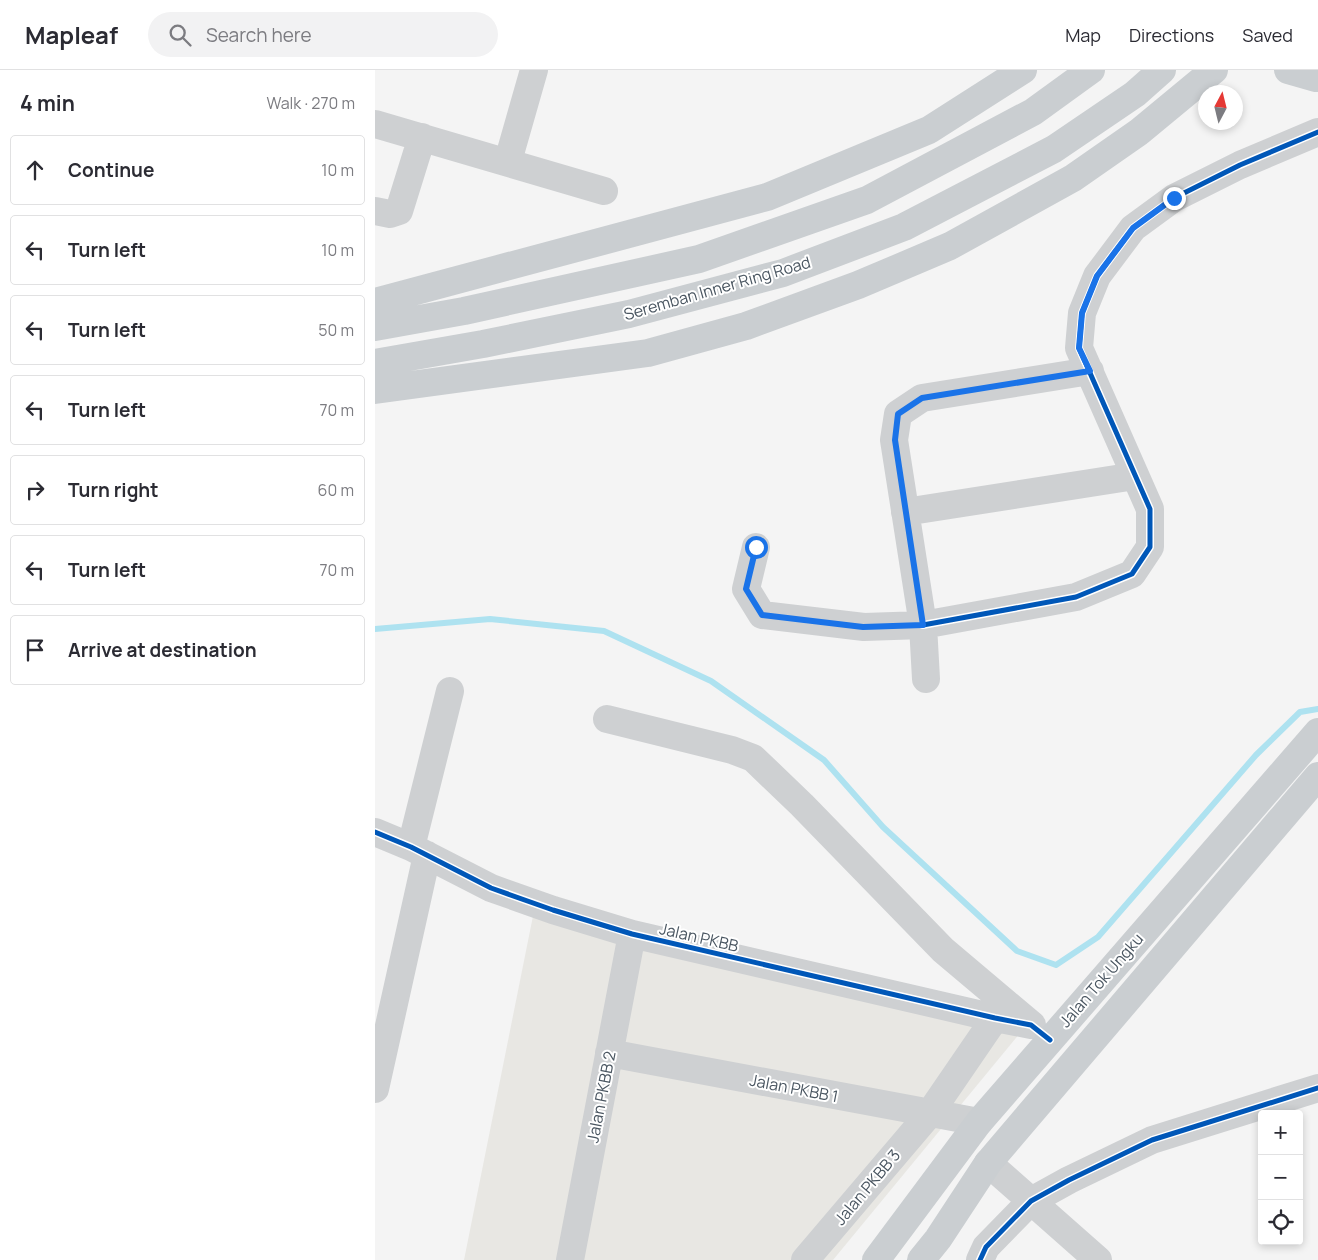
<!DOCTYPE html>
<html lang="en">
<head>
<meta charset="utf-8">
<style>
  :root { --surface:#fff; --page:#f2f2f3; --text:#2b2b33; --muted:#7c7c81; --line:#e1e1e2 }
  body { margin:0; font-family:Manrope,sans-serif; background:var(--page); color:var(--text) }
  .controls { position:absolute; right:15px; bottom:15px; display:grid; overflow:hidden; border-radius:5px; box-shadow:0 2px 8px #0003 }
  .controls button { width:45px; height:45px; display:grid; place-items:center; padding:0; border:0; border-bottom:1px solid var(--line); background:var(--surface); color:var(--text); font:25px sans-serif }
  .compass { position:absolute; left:823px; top:15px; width:45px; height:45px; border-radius:50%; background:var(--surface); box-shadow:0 2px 8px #0003; rotate:7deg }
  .stop { position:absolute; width:15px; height:15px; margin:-11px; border:4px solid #1a73e8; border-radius:50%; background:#fff }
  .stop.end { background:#1a73e8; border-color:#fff; box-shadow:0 1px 5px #0008 }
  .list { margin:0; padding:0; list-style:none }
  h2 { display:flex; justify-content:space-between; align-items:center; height:65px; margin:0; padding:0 20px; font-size:21px }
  h2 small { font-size:16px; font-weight:400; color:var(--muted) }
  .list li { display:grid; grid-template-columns:32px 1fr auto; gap:15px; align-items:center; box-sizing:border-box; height:70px; margin:0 10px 10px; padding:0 10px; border:1px solid var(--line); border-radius:5px }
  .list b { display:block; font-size:19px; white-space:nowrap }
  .list em { font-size:16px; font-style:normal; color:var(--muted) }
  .icon { flex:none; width:28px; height:28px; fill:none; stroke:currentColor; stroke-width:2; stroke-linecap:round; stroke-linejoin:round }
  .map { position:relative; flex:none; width:943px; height:1190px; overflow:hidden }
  header { display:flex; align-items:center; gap:30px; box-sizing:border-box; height:70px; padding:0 25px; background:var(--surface); border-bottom:1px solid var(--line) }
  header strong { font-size:24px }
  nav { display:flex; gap:28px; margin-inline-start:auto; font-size:18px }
  .search { width:350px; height:45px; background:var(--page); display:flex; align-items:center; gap:12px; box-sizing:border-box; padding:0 18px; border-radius:28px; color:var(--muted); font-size:19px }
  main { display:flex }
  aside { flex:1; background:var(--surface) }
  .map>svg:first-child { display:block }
</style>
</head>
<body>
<header>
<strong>Mapleaf</strong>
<div class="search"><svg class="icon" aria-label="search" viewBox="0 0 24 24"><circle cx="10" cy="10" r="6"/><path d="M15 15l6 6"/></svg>Search here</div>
<nav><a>Map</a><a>Directions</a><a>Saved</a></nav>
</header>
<main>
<aside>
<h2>4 min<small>Walk · 270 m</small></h2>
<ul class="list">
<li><svg class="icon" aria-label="ahead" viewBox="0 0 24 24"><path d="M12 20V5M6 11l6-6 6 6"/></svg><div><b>Continue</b></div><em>10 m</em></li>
<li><svg class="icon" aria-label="left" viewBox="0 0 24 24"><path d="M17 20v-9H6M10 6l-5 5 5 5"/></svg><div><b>Turn left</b></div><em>10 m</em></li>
<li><svg class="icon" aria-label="left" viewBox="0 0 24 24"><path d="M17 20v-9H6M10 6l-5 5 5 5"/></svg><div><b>Turn left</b></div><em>50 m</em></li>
<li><svg class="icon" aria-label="left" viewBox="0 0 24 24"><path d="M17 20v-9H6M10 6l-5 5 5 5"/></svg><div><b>Turn left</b></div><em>70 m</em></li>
<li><svg class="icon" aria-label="right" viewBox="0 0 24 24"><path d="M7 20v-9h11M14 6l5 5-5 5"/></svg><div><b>Turn right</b></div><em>60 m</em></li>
<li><svg class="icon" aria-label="left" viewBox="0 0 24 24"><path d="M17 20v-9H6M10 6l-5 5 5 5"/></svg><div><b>Turn left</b></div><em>70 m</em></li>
<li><svg class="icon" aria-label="arrive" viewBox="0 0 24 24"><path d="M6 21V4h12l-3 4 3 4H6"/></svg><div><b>Arrive at destination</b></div></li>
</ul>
</aside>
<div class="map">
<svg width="943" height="1190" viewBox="0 0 943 1190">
  <rect width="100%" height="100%" fill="#f4f4f4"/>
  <path fill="#e8e7e3" d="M158 846 650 957 458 1190H89Z"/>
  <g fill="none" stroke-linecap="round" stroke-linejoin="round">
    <path stroke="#aee2f0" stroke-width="6" d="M0 559 115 549 229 561 336 611 449 690 508 757 642 881 681 895 723 867 881 685 925 642 943 639"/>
    <path stroke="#ced0d2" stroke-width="28" d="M0 54 229 121
      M133 91 159 0
      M0 141 15 144 24 141 47 67
      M530 442 760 406
      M381 477 371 519 387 545 489 557 548 555 701 527 757 504 775 477V439L704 278 707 243 722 206 758 158 799 128 865 95 943 62
      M551 609 548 555 519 370 523 344 547 328 715 301
      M232 649 357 680 378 688 427 735 568 880 657 955
      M0 762 36 777 116 818 178 840 257 864 620 948 656 955
      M36 777 75 621
      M234 983 604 1052
      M0 1019 52 785
      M613 1093 723 1190
      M195 1190 257 864
      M430 1190 555 1043 620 948
      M605 1190 611 1177 656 1131 694 1110 777 1070 943 1018"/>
    <path stroke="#caced1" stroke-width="28" d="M913 0 941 8
      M0 232 392 127 554 60 648 0
      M0 257 89 241 324 189 492 130 658 42 716 0
      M0 293 108 274 254 244 408 203 529 157 679 79 760 24 787 0
      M0 320 273 283 371 256 483 215 575 176 698 108 764 62 839 0
      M501 1190 604 1052 943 662
      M546 1190 563 1169 613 1093 943 706"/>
    <g stroke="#fff" stroke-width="8">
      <path id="cycleway" d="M548 555 701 527 757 504 775 477V439L704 278 707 243 722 206 758 158 799 128 865 95 943 62
        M0 762 36 777 116 818 178 840 257 864 620 948 656 955 675 970
        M605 1190 611 1177 656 1131 694 1110 777 1070 943 1018"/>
    </g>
    <use href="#cycleway" stroke="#0057b8" stroke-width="5"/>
  </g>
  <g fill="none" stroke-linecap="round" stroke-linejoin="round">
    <path stroke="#1a73e8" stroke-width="6" d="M381 477 371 519 387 545 488 557 548 555 520 370 523 344 547 328 715 301 704 278 707 243 722 206 758 158 799 128"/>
  </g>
  <g text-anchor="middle" stroke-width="4" stroke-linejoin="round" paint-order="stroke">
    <g font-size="16" fill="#4a5661" stroke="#fff">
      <text transform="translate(342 218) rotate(-16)" y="6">Seremban Inner Ring Road</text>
      <text transform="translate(324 867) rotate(13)" y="6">Jalan PKBB</text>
      <text transform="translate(726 910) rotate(-49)" y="6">Jalan Tok Ungku</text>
      <text transform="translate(419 1018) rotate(11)" y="6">Jalan PKBB 1</text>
      <text transform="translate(226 1027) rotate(-79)" y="6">Jalan PKBB 2</text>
      <text transform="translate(492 1117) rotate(-50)" y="6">Jalan PKBB 3</text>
    </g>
  </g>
</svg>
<div class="controls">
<button>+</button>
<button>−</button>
<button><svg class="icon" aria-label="locate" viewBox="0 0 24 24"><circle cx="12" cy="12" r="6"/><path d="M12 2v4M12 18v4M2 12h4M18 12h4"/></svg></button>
</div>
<svg class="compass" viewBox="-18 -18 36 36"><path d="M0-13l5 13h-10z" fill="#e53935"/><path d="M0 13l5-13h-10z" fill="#7c7c81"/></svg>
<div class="stop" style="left:381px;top:477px"></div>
<div class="stop end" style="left:799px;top:128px"></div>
</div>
</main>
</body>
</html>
